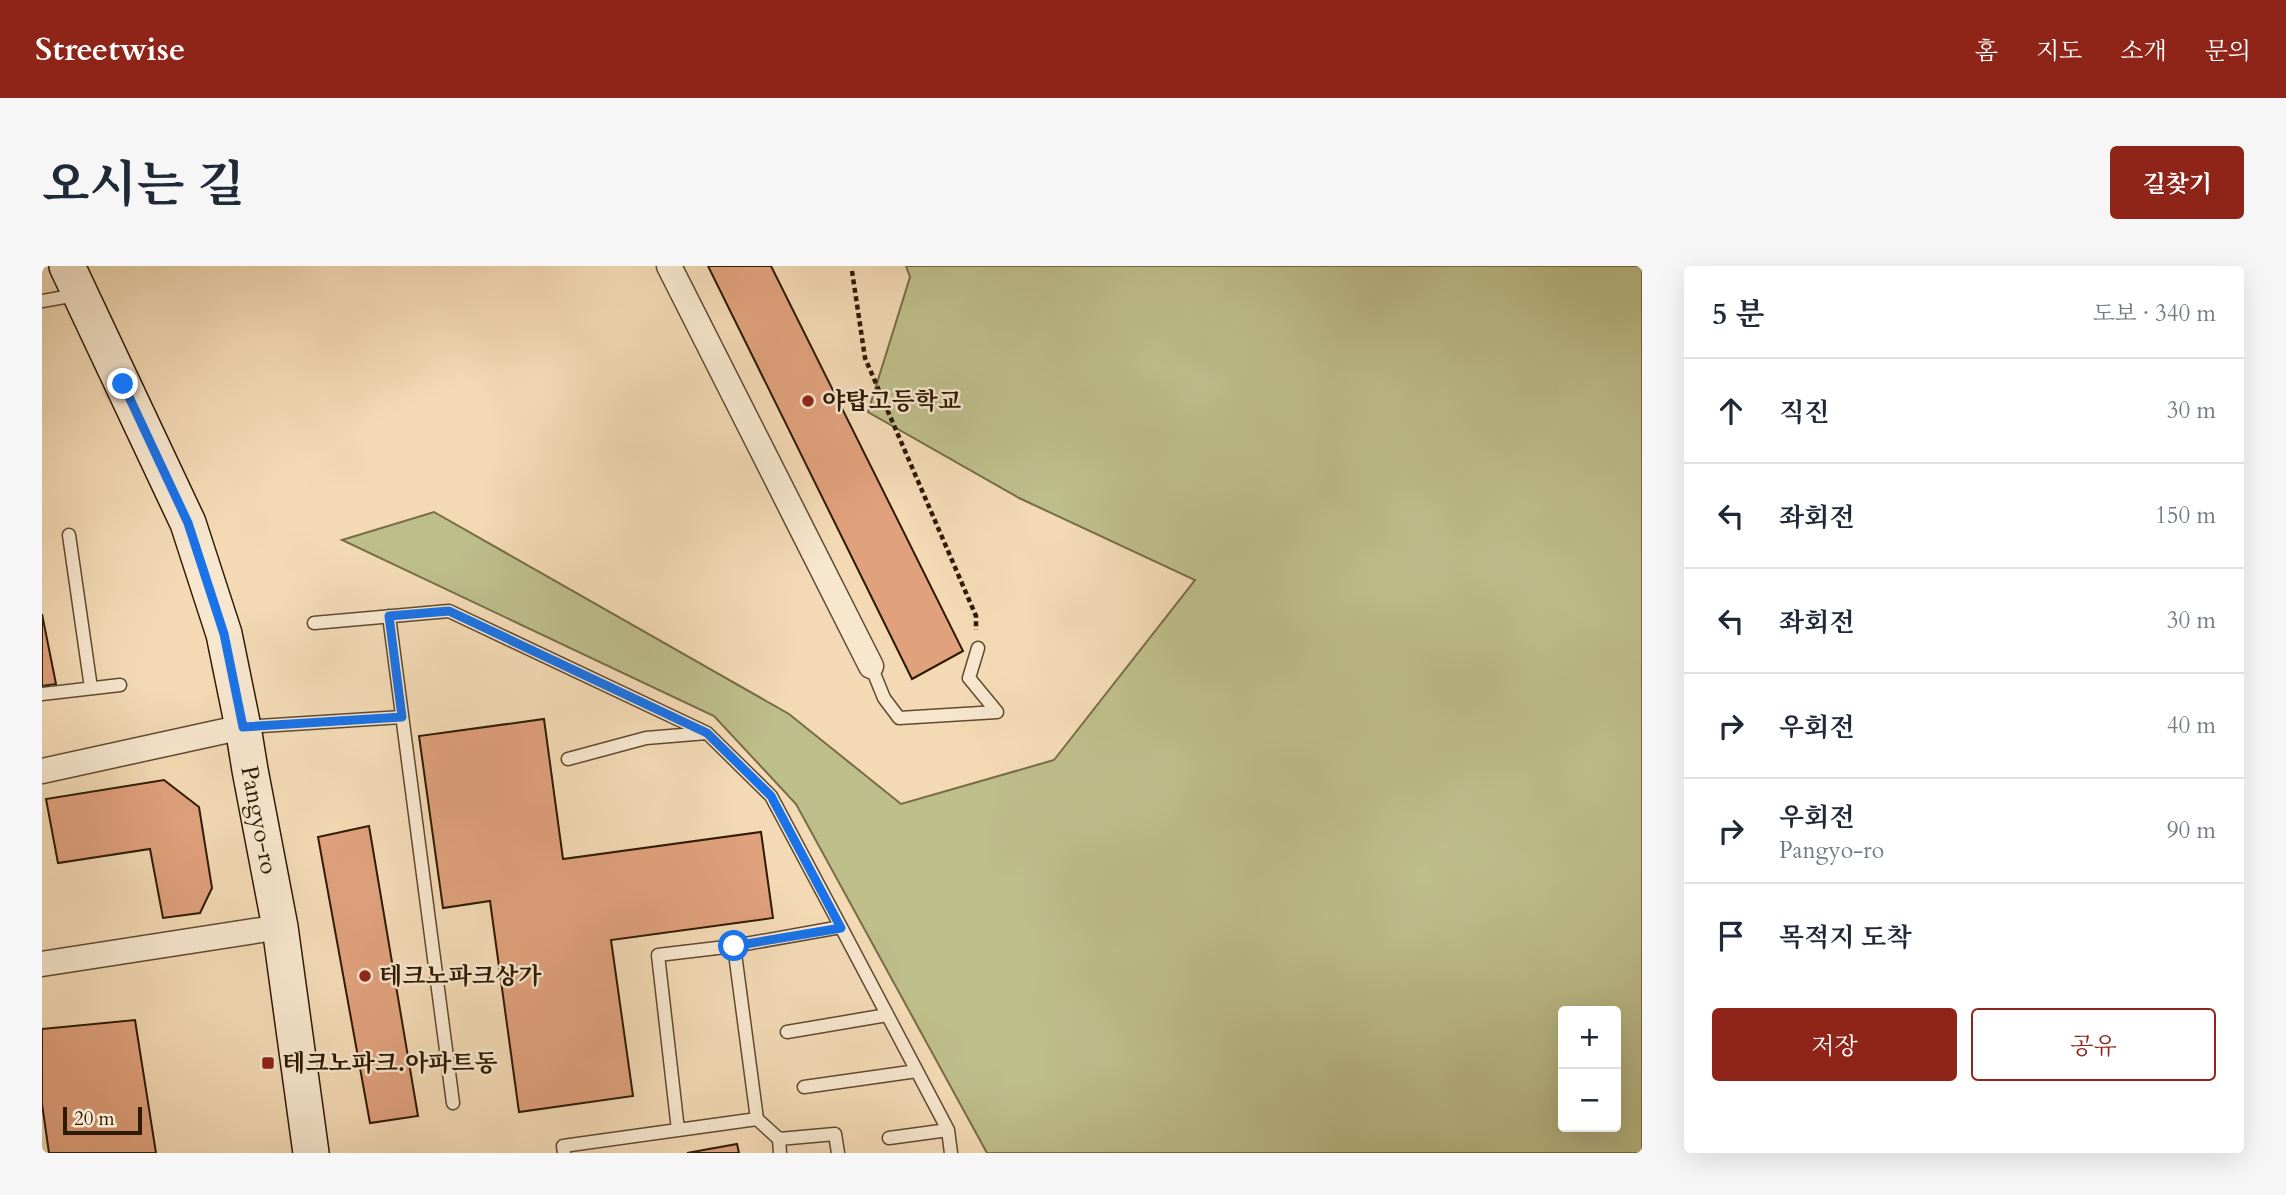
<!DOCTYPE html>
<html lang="ko">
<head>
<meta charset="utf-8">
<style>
  :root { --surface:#fff; --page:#f6f6f7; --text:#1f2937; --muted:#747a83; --line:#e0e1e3; --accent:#8f2418 }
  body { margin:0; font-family:Cardo,"Noto Serif KR",serif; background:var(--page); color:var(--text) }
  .controls { position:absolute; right:21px; bottom:21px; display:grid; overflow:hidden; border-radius:7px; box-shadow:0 7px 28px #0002 }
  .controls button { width:63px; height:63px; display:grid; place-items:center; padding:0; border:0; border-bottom:2px solid var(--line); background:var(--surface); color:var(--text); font:35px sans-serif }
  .scale { position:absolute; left:21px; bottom:18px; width:79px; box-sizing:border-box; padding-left:7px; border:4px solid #2e1902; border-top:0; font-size:19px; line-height:24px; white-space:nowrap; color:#2e1902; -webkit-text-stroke:5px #f7e7cf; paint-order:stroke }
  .stop { position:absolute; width:21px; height:21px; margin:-16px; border:5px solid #1a73e8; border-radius:50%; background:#fff }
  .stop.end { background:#1a73e8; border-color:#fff; box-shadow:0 2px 7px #0008 }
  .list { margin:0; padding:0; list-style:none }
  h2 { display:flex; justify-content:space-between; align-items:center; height:91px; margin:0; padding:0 28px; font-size:30px }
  h2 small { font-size:23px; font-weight:400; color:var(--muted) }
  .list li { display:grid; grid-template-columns:46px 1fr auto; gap:21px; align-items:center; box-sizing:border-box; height:105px; padding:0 28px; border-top:2px solid var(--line) }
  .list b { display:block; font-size:26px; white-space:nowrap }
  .list p { margin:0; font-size:23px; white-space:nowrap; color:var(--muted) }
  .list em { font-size:23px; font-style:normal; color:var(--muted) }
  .actions { display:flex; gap:14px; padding:21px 28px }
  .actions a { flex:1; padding:16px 0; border:2px solid var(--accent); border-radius:7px; text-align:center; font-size:24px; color:var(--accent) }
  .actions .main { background:var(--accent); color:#fff }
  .icon { flex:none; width:38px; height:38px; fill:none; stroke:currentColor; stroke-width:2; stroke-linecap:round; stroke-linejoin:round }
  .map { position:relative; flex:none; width:1600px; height:887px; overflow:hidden; border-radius:7px }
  header { display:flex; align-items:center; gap:42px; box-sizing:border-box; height:98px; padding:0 35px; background:var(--accent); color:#fff }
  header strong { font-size:33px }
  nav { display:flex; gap:38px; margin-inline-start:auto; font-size:24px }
  .intro { display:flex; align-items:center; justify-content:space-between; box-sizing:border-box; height:168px; padding:0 42px }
  h1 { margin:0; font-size:49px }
  .button { padding:18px 32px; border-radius:7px; background:var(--accent); color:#fff; font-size:24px; font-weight:700 }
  main { display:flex; gap:42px; padding:0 42px }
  aside { flex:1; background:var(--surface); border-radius:7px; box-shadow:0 7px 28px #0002 }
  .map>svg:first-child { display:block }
</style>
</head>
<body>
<header>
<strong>Streetwise</strong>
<nav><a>홈</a><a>지도</a><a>소개</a><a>문의</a></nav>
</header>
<div class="intro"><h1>오시는 길</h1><a class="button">길찾기</a></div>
<main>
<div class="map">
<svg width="1600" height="887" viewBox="0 0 1600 887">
  <rect width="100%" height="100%" fill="#f3dab5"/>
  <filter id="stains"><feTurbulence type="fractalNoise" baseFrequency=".00286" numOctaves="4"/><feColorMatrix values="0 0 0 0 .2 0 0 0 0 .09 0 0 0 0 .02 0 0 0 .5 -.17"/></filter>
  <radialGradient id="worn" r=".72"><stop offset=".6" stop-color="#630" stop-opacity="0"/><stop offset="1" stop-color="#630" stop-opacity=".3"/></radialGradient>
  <path fill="#bebe8b" stroke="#766c46" stroke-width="2" fill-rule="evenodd" d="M864 0H1600V887H945L754 538 672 450 300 274 392 246 747 448 859 538 1012 494 1153 314 977 232 826 146 868 11ZM1521 745H1574V861H1521Z"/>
  <path fill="#e0a17d" stroke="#2e1902" stroke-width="2" d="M666 0H729L921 385 870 413Z
    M0 348 14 418 0 420Z
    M502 453 521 593 719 566 731 652 569 674 591 830 477 846 448 635 401 642 377 470Z
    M122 514 157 541 170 622 158 647 121 652 108 583 16 597 4 533Z
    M327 560 376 850 328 857 276 571Z
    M93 754 114 887H7L0 838V763Z
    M695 878 697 887H645Z"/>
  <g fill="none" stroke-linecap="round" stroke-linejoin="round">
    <g stroke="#5f492f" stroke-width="15">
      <path id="lane" d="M0 35 34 29
        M27 269 49 422
        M347 350 411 837
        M272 357 407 345 665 467 729 530 799 661 692 680 715 853 521 880 522 887
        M936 382 927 412 955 446
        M829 400 842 432 857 452 955 446
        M0 428 78 419
        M202 461 360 451
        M526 493 604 472 665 467
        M799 661 906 864 909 887
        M745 766 845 749
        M762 821 875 805
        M715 853 737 873 738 887
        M636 864 616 689 692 680
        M847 872 906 864
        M737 873 793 868 796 887"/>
    </g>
    <g stroke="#5f492f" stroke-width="27">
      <path id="street" d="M627 0 829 400
        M0 505 201 461
        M0 698 238 661"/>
    </g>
    <g stroke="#2e1902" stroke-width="38">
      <g id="secondary">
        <path id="s1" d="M25 0 146 257 182 368 201 461 208 504 238 661 269 887"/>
      </g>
    </g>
    <path stroke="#2e1902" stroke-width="4.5" stroke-dasharray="5 3.5" stroke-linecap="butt" d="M810 5 823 92 934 350V364"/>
    <use href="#lane" stroke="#f7e7cf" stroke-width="12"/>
    <use href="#street" stroke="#f7e7cf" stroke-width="24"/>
    <use href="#secondary" stroke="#f7e7cf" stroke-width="35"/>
  </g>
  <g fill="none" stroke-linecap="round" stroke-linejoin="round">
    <path stroke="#1a73e8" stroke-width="9" d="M81 118 146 257 182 368 201 461 360 451 347 350 407 345 665 467 729 530 799 662 692 680"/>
  </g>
  <g fill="#8f2418" stroke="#f7e7cf" stroke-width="2.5">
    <circle cx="766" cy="135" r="7"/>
    <circle cx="323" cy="710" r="7"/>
    <rect x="219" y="790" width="14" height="14" rx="3.5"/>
  </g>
  <g text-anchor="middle" stroke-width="5" stroke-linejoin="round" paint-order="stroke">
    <g font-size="24" font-weight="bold" fill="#2e1902" stroke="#f7e7cf" text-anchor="start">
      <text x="780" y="143">야탑고등학교</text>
      <text x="337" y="718">테크노파크상가</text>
      <text x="240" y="805">테크노파크.아파트동</text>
    </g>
    <g font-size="24" fill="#2e1902" stroke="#f7e7cf">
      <text dy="8" stroke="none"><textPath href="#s1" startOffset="590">Pangyo-ro</textPath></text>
    </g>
  </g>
  <rect width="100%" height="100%" filter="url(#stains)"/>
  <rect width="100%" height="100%" fill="url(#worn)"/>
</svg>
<div class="controls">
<button>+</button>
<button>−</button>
</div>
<div class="scale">20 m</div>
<div class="stop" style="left:692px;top:680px"></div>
<div class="stop end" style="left:81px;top:118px"></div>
</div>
<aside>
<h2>5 분<small>도보 · 340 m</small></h2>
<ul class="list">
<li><svg class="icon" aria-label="ahead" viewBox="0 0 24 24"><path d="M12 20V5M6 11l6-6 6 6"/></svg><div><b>직진</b></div><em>30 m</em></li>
<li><svg class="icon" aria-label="left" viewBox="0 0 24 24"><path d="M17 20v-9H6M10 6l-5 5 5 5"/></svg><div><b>좌회전</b></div><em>150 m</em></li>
<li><svg class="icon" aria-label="left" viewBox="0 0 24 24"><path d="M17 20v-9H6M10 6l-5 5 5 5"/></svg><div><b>좌회전</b></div><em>30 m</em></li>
<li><svg class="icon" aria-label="right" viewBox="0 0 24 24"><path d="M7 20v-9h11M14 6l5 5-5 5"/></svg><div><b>우회전</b></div><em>40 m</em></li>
<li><svg class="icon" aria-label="right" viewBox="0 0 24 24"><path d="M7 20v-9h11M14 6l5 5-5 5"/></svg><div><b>우회전</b><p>Pangyo-ro</p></div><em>90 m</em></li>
<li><svg class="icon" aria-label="arrive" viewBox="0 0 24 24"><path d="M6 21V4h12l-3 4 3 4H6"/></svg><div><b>목적지 도착</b></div></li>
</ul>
<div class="actions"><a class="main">저장</a><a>공유</a></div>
</aside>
</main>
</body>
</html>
